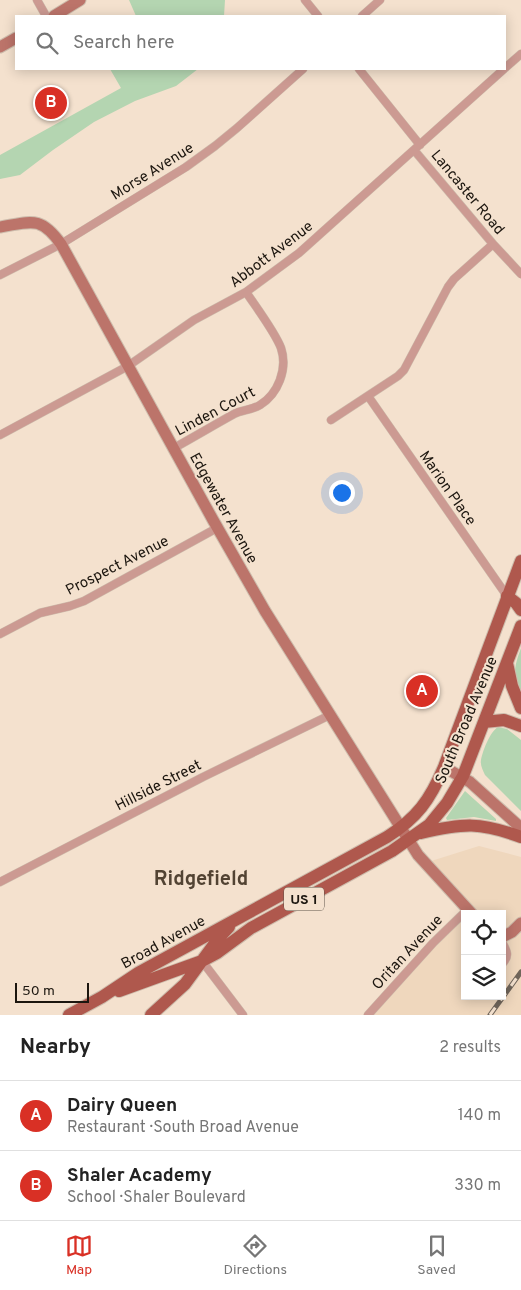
<!DOCTYPE html>
<html lang="en">
<head>
<meta charset="utf-8">
<style>
  :root { --surface:#fff; --page:#f6f6f6; --text:#222; --muted:#767676; --line:#e0e0e0; --accent:#d93025 }
  body { margin:0; font-family:Overpass,sans-serif; background:var(--page); color:var(--text) }
  .controls { position:absolute; right:15px; bottom:15px; display:grid; overflow:hidden; border-radius:0px; box-shadow:0 2px 12px #0003 }
  .controls button { width:45px; height:45px; display:grid; place-items:center; padding:0; border:0; border-bottom:1px solid var(--line); background:var(--surface); color:var(--text); font:25px sans-serif }
  .scale { position:absolute; left:15px; bottom:12px; width:74px; box-sizing:border-box; padding-left:5px; border:2px solid #1c160f; border-top:0; font-size:14px; line-height:18px; white-space:nowrap; color:#1c160f; -webkit-text-stroke:4px #f4e1ce; paint-order:stroke }
  .you { position:absolute; left:341px; top:492px; width:18px; height:18px; margin:-12px; border:4px solid #fff; border-radius:50%; background:#1a73e8; box-shadow:0 0 0 8px #1a73e833 }
  .badge { display:grid; place-items:center; width:32px; height:32px; border-radius:50%; background:var(--accent); color:#fff; font-size:16px; font-weight:700 }
  .pin { position:absolute; translate:-50% -50%; border:2px solid #fff; box-shadow:0 1px 5px #0006 }
  .list { margin:0; padding:0; list-style:none }
  h2 { display:flex; justify-content:space-between; align-items:center; height:65px; margin:0; padding:0 20px; font-size:21px }
  h2 small { font-size:16px; font-weight:400; color:var(--muted) }
  .list li { display:grid; grid-template-columns:32px 1fr auto; gap:15px; align-items:center; box-sizing:border-box; height:70px; padding:0 20px; border-top:1px solid var(--line) }
  .list b { display:block; font-size:19px; white-space:nowrap }
  .list p { margin:0; font-size:16px; white-space:nowrap; color:var(--muted) }
  .list em { font-size:16px; font-style:normal; color:var(--muted) }
  .icon { flex:none; width:28px; height:28px; fill:none; stroke:currentColor; stroke-width:2; stroke-linecap:round; stroke-linejoin:round }
  .map { position:relative; flex:none; width:521px; height:1015px; overflow:hidden }
  .search { position:absolute; background:var(--surface); box-shadow:0 2px 12px #0003; left:15px; right:15px; top:15px; height:55px; display:flex; align-items:center; gap:12px; box-sizing:border-box; padding:0 18px; border-radius:0px; color:var(--muted); font-size:19px }
  .sheet { height:205px; background:var(--surface) }
  nav { display:flex; justify-content:space-around; align-items:center; box-sizing:border-box; height:70px; border-top:1px solid var(--line); background:var(--surface); font-size:14px; color:var(--muted) }
  nav a { display:grid; justify-items:center; gap:2px }
  nav .on { color:var(--accent) }
  .map>svg:first-child { display:block }
</style>
</head>
<body>
<div class="map">
<svg width="521" height="1015" viewBox="0 0 521 1015">
  <rect width="100%" height="100%" fill="#f4e1ce"/>
  <path fill="#efd7bd" fill-rule="evenodd" d="M479 846 521 857V1015H366L466 905 428 862ZM465 914H502V996H465Z"/>
  <path fill="#b4d5b1" d="M129 0H225L224 16H136Z
    M110 69H198L176 86 135 101 94 122 53 150 20 175 0 179V155L121 88Z
    M521 648V695C512 676 514 667 521 648Z
    M498 727 507 729 521 740V811L485 775C483 771 480 765 481 760 483 750 490 732 498 727Z
    M465 791 496 819V821L474 817 447 820 446 818Z"/>
  <g fill="none" stroke-linecap="round" stroke-linejoin="round">
    <g stroke="#cdbcac" stroke-width="9">
      <path id="street" d="M37 0 46 16
        M305 0 318 16
        M362 16 380 0
        M505 68 521 54
        M359 69 420 145
        M414 150 493 244 521 274
        M0 275 61 244 186 167 215 146 237 128 303 69
        M368 396 507 596
        M331 420 398 376 404 370 448 287 454 279 493 244
        M0 435 128 366 194 320 246 292 299 253 504 69
        M174 448C194 437 214 425 234 414 242 410 252 410 260 405 278 394 288 369 281 348 275 332 256 307 246 292
        M0 634 40 613 70 606 84 601 217 528
        M0 882 203 777 330 715
        M502 942C507 951 510 956 502 964
        M202 961 243 1015
        M368 1015 433 943 468 909"/>
    </g>
    <g stroke="#cdbcac" stroke-width="13">
      <path id="secondary" d="M54 16 80 0
        M0 47 16 38
        M0 227C31 222 40 215 61 244L213 520 265 611 418 855 472 914
        M444 767 470 782 521 828
        M502 937 512 932 521 923"/>
    </g>
    <g stroke="#cdbcac" stroke-width="14">
      <path id="primary" d="M507 596 516 603 521 610
        M507 663 512 686 521 708
        M484 722 504 720 521 726
        M421 833C464 823 480 822 521 837
        M119 991 202 961 217 953 251 928 392 851 429 825 447 803 463 776 521 626
        M69 1015 102 997 138 973 387 837C417 818 430 800 444 767L521 561
        M151 1015 185 984 218 939 229 927"/>
    </g>
    <use href="#street" stroke="#cc9a92" stroke-width="8"/>
    <use href="#secondary" stroke="#bc746a" stroke-width="11"/>
    <use href="#primary" stroke="#af584d" stroke-width="12"/>
    <g stroke="#70655a" stroke-width="5">
      <path id="rail" d="M490 1015 521 972"/>
    </g>
    <use href="#rail" stroke="#f4e1ce" stroke-width="3" stroke-dasharray="9" stroke-linecap="butt"/>
  </g>
  <g text-anchor="middle" stroke-width="4" stroke-linejoin="round" paint-order="stroke">
    <rect fill="#f4e1ce" stroke="#5d5348" stroke-width="1" x="284" y="887.5" width="40" height="23" rx="4"/>
    <g font-size="14" font-weight="bold" fill="#1c160f">
      <text x="304" y="904">US 1</text>
    </g>
    <g font-size="15" fill="#1c160f" stroke="#f4e1ce">
      <text transform="translate(152 171) rotate(-32)" y="5">Morse Avenue</text>
      <text transform="translate(468 192) rotate(50)" y="5">Lancaster Road</text>
      <text transform="translate(271 254) rotate(-37)" y="5">Abbott Avenue</text>
      <text transform="translate(215 411) rotate(-28)" y="5">Linden Court</text>
      <text transform="translate(448 488) rotate(55)" y="5">Marion Place</text>
      <text transform="translate(224 508) rotate(61)" y="5">Edgewater Avenue</text>
      <text transform="translate(117 565) rotate(-27)" y="5">Prospect Avenue</text>
      <text transform="translate(466 720) rotate(-67)" y="5">South Broad Avenue</text>
      <text transform="translate(158 785) rotate(-27)" y="5">Hillside Street</text>
      <text transform="translate(163 942) rotate(-29)" y="5">Broad Avenue</text>
      <text transform="translate(407 952) rotate(-47)" y="5">Oritan Avenue</text>
    </g>
    <g font-size="20" font-weight="bold" fill="#524333" stroke="#f4e1ce">
      <text x="201" y="885">Ridgefield</text>
    </g>
  </g>
</svg>
<div class="controls">
<button><svg class="icon" aria-label="locate" viewBox="0 0 24 24"><circle cx="12" cy="12" r="6"/><path d="M12 2v4M12 18v4M2 12h4M18 12h4"/></svg></button>
<button><svg class="icon" aria-label="layers" viewBox="0 0 24 24"><path d="M12 4l9 5-9 5-9-5zM3 14l9 5 9-5"/></svg></button>
</div>
<div class="scale">50 m</div>
<div class="you"></div>
<div class="pin badge" style="left:422px;top:691px">A</div>
<div class="pin badge" style="left:51px;top:103px">B</div>
<div class="search"><svg class="icon" aria-label="search" viewBox="0 0 24 24"><circle cx="10" cy="10" r="6"/><path d="M15 15l6 6"/></svg>Search here</div>
</div>
<section class="sheet">
<h2>Nearby<small>2 results</small></h2>
<ul class="list">
<li><span class="badge">A</span><div><b>Dairy Queen</b><p>Restaurant · South Broad Avenue</p></div><em>140 m</em></li>
<li><span class="badge">B</span><div><b>Shaler Academy</b><p>School · Shaler Boulevard</p></div><em>330 m</em></li>
</ul>
</section>
<nav>
<a class="on"><svg class="icon" aria-label="map" viewBox="0 0 24 24"><path d="M3 6l6-2 6 2 6-2v14l-6 2-6-2-6 2zM9 4v14M15 6v14"/></svg>Map</a>
<a><svg class="icon" aria-label="directions" viewBox="0 0 24 24"><path d="M12 3l9 9-9 9-9-9zM9 14v-3h6M13 9l2 2-2 2"/></svg>Directions</a>
<a><svg class="icon" aria-label="saved" viewBox="0 0 24 24"><path d="M7 4h10v16l-5-4-5 4z"/></svg>Saved</a>
</nav>
</body>
</html>
